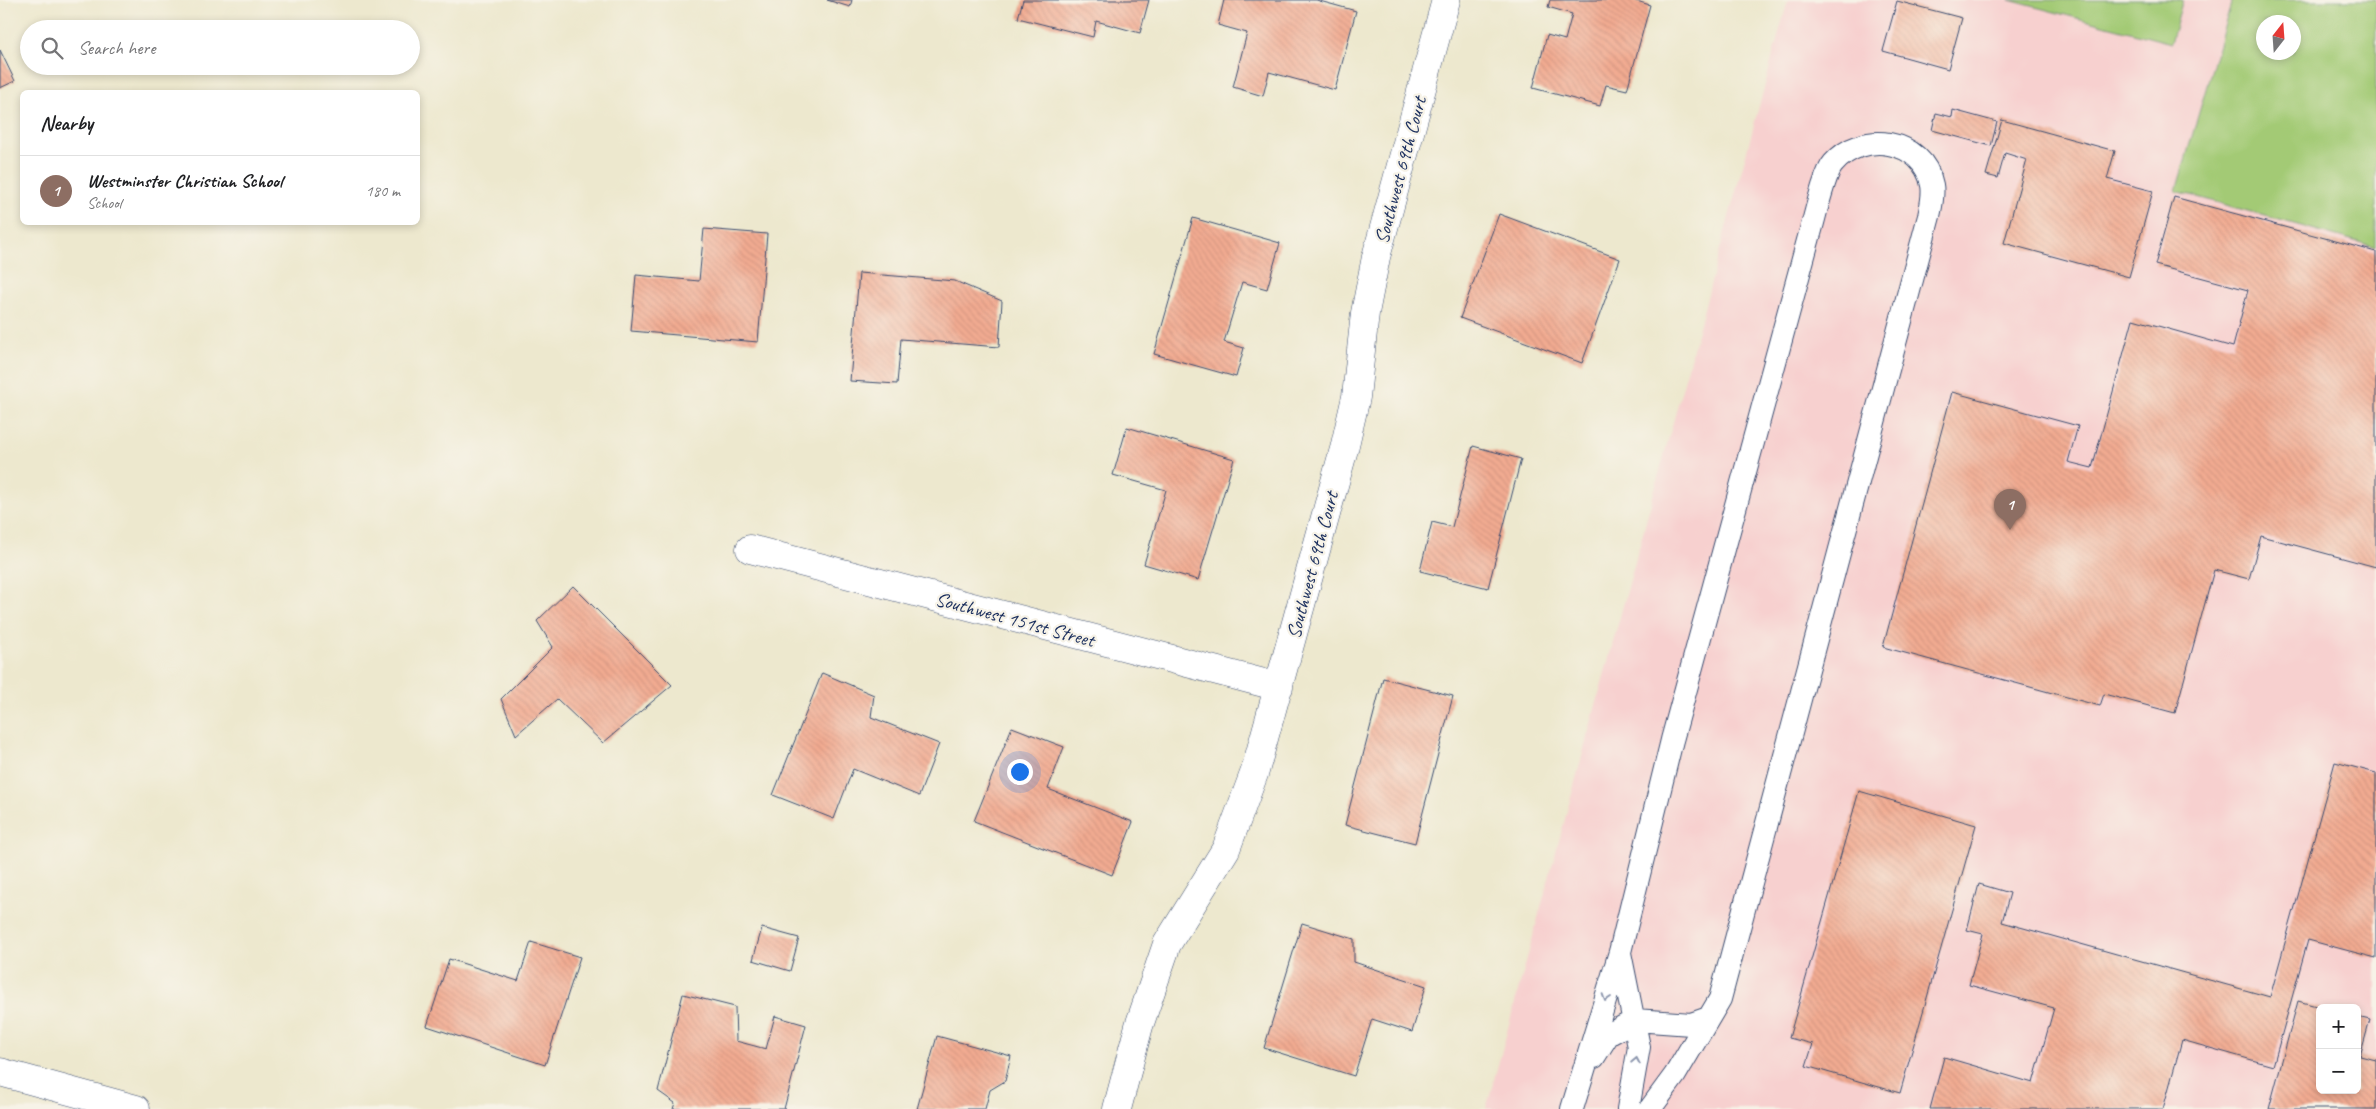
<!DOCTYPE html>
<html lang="en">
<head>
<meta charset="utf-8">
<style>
  :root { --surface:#fff; --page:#f6f6f6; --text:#202124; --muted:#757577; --line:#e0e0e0; --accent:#1f6fb2 }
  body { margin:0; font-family:Caveat,sans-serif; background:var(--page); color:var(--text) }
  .controls { position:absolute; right:15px; bottom:15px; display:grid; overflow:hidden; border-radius:8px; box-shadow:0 2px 8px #0003 }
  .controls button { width:45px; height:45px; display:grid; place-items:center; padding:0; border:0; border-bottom:1px solid var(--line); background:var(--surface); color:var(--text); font:25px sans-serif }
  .compass { position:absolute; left:2256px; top:15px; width:45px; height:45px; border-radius:50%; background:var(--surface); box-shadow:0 2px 8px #0003; rotate:17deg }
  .you { position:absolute; left:1019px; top:771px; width:18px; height:18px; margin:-12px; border:4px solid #fff; border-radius:50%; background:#1a73e8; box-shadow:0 0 0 8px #1a73e833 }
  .badge { display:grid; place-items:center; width:32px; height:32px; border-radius:50%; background:var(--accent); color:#fff; font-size:16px; font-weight:700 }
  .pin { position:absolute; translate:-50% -41px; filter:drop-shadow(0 1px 2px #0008) }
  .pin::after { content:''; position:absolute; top:26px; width:18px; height:15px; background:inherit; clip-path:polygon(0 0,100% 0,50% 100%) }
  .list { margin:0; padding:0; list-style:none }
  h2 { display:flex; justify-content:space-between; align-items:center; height:65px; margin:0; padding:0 20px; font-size:21px }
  h2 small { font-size:16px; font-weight:400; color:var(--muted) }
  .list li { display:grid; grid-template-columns:32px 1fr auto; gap:15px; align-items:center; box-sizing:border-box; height:70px; padding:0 20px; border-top:1px solid var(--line) }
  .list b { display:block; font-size:19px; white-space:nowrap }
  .list p { margin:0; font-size:16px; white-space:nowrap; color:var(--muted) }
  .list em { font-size:16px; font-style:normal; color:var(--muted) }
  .icon { flex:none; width:28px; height:28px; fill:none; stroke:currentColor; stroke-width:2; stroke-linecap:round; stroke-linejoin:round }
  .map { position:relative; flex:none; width:2376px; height:1109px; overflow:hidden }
  .search { position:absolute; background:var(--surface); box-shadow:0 2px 8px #0003; left:20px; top:20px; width:400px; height:55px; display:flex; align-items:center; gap:12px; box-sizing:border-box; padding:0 18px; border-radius:28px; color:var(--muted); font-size:19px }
  .panel { position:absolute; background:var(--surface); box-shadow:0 2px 8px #0003; left:20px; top:90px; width:400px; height:135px; border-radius:8px }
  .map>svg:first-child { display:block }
</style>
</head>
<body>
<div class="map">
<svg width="2376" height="1109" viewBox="0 0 2376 1109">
  <defs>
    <pattern id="building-back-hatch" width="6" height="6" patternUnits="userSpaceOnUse" patternTransform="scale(1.25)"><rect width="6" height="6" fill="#f2ab91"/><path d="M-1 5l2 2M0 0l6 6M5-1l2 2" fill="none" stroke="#cf937f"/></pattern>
  </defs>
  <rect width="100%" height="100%" fill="#f7f3e8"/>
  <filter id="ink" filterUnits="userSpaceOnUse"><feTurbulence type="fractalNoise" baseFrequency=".02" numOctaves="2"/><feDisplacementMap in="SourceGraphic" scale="10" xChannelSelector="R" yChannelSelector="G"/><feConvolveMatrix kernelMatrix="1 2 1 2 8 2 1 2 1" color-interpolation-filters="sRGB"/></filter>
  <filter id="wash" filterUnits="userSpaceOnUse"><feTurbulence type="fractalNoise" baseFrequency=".0096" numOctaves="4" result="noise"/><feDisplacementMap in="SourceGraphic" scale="20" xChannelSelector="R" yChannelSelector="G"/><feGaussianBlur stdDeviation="1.12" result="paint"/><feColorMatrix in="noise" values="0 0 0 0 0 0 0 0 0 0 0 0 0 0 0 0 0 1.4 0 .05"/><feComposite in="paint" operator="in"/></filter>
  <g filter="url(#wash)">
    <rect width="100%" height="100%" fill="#ede8ce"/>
    <path fill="#f7d0cf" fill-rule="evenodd" d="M1788 0H2376V1109H1486ZM2264 22H2294V52H2264ZM2320 1008H2357V1090H2320Z"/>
    <path fill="#a3ca75" stroke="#5f7c6a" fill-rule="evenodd" d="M2009 0H2183L2171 43Z
      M2232 0H2376V247L2176 191ZM2294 22V52H2264V22Z"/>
    <g id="blocks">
      <path fill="url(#building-back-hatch)" d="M827 0H852L850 7Z
        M1023 0H1149L1140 33 1096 21 1093 37 1018 18Z
        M1224 0H1316L1356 11 1335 90 1269 72 1263 96 1233 87 1247 33 1218 25Z
        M1550 0H1633L1650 5 1627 90 1606 85 1600 106 1533 88 1547 35 1565 40 1572 14 1548 7Z
        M1897 1 1962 18 1948 69 1883 51Z
        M0 50 15 81 0 88Z
        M1953 110 1997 122 1991 146 1932 130 1936 113 1952 117Z
        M2002 120 2115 151 2107 179 2153 191 2129 277 2004 243 2027 160 2005 153 1998 178 1986 175Z
        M2174 197 2376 252V567L2261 536 2249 579 2214 570 2175 713 2104 694 2100 706 1883 647 1952 392 2078 426 2068 462 2092 468 2133 319 2233 347 2248 290 2155 265Z
        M1499 214 1620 259 1582 363 1460 318Z
        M1193 218 1280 243 1267 289 1242 282 1224 342 1244 348 1236 377 1154 354Z
        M704 229 767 234 758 342 631 331 636 275 699 281Z
        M859 273 955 281 1002 301 999 347 901 339 897 384 850 381Z
        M1127 427 1234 459 1198 580 1144 564 1166 490 1113 475Z
        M1473 446 1521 459 1488 588 1420 571 1432 522 1452 527Z
        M573 586 672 685 603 743 557 699 516 735 501 699 553 647 537 621Z
        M822 673 874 695 871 717 939 744 919 796 853 769 834 819 773 795Z
        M1383 678 1453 696 1415 843 1345 825Z
        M1012 727 1064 747 1048 789 1133 822 1112 875 974 821Z
        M2335 762 2376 773V958L2308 940 2273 1066 2182 1040 2163 1109H1930L1944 1057 2033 1083 2054 1008 1969 985 1983 934 1967 930 1979 884 2010 893 2002 922 2270 997Z
        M1859 791 1976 825 1900 1093 1806 1066 1813 1044 1789 1038Z
        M1302 923 1354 939V962L1426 986 1412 1032 1372 1019 1354 1076 1264 1048Z
        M762 928 799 938 790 971 753 960Z
        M531 942 580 957 545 1065 427 1026 449 959 518 981Z
        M683 994 735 1007 736 1041 766 1049 775 1016 806 1025 784 1109H673L675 1103 658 1091Z
        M2298 1001 2320 1007V1090H2357V1017L2370 1020 2360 1056 2376 1060V1109H2269Z
        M937 1036 1011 1056 1005 1081 990 1090 985 1109H917Z"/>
    </g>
  </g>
  <g filter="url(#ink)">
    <use href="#blocks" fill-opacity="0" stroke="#3a4b6f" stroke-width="1"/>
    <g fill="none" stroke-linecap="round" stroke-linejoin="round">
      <g stroke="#3a4b6f" stroke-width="24">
        <path id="service" d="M1620 953 1639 1047 1628 1109
          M1594 1057 1608 1035 1635 1020 1691 1024 1708 1018
          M1572 1109 1620 952 1672 740 1809 237C1814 221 1824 174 1833 164 1861 130 1923 138 1932 185 1934 195 1931 206 1929 216L1720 999 1675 1075 1650 1109"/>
      </g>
      <g stroke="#3a4b6f" stroke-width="29">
        <path id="minor" d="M750 549 1279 687
          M1117 1109 1139 1026 1167 944 1226 849 1255 771 1344 449 1356 397 1365 313 1376 257 1446 0"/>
      </g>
      <g stroke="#3a4b6f" stroke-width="29">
        <path id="tertiary" d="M0 1072 136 1109"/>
      </g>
      <use href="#service" stroke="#fff" stroke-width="22"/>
      <use href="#minor" stroke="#fff" stroke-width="28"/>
      <use href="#tertiary" stroke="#fff" stroke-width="28"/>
    </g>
    <defs><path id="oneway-chevron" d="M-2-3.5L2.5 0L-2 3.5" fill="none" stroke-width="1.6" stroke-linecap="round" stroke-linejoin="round" transform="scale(1.25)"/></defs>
    <g stroke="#8d97ae">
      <use href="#oneway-chevron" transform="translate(1606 998) rotate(108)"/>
      <use href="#oneway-chevron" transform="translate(1636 1061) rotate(-79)"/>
    </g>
  </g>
  <g text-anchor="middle" stroke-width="4.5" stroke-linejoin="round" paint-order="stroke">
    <g font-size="20" fill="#1b2f5e" stroke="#f7f3e8">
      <text transform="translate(1400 170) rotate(-75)" y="7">Southwest 69th Court</text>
      <text transform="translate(1312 565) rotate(-75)" y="7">Southwest 69th Court</text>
      <text transform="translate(1015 619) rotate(15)" y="7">Southwest 151st Street</text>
    </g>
  </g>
</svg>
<div class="controls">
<button>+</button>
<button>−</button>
</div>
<svg class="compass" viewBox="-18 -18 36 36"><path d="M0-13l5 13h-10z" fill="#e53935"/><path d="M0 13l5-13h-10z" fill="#757577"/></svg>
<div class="you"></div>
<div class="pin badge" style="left:2010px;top:530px;background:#8d6e63">1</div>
<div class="search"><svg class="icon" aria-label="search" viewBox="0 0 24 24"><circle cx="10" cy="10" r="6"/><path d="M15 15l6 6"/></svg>Search here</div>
<section class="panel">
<h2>Nearby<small></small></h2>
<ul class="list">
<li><span class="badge" style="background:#8d6e63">1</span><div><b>Westminster Christian School</b><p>School</p></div><em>180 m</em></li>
</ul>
</section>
</div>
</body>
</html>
